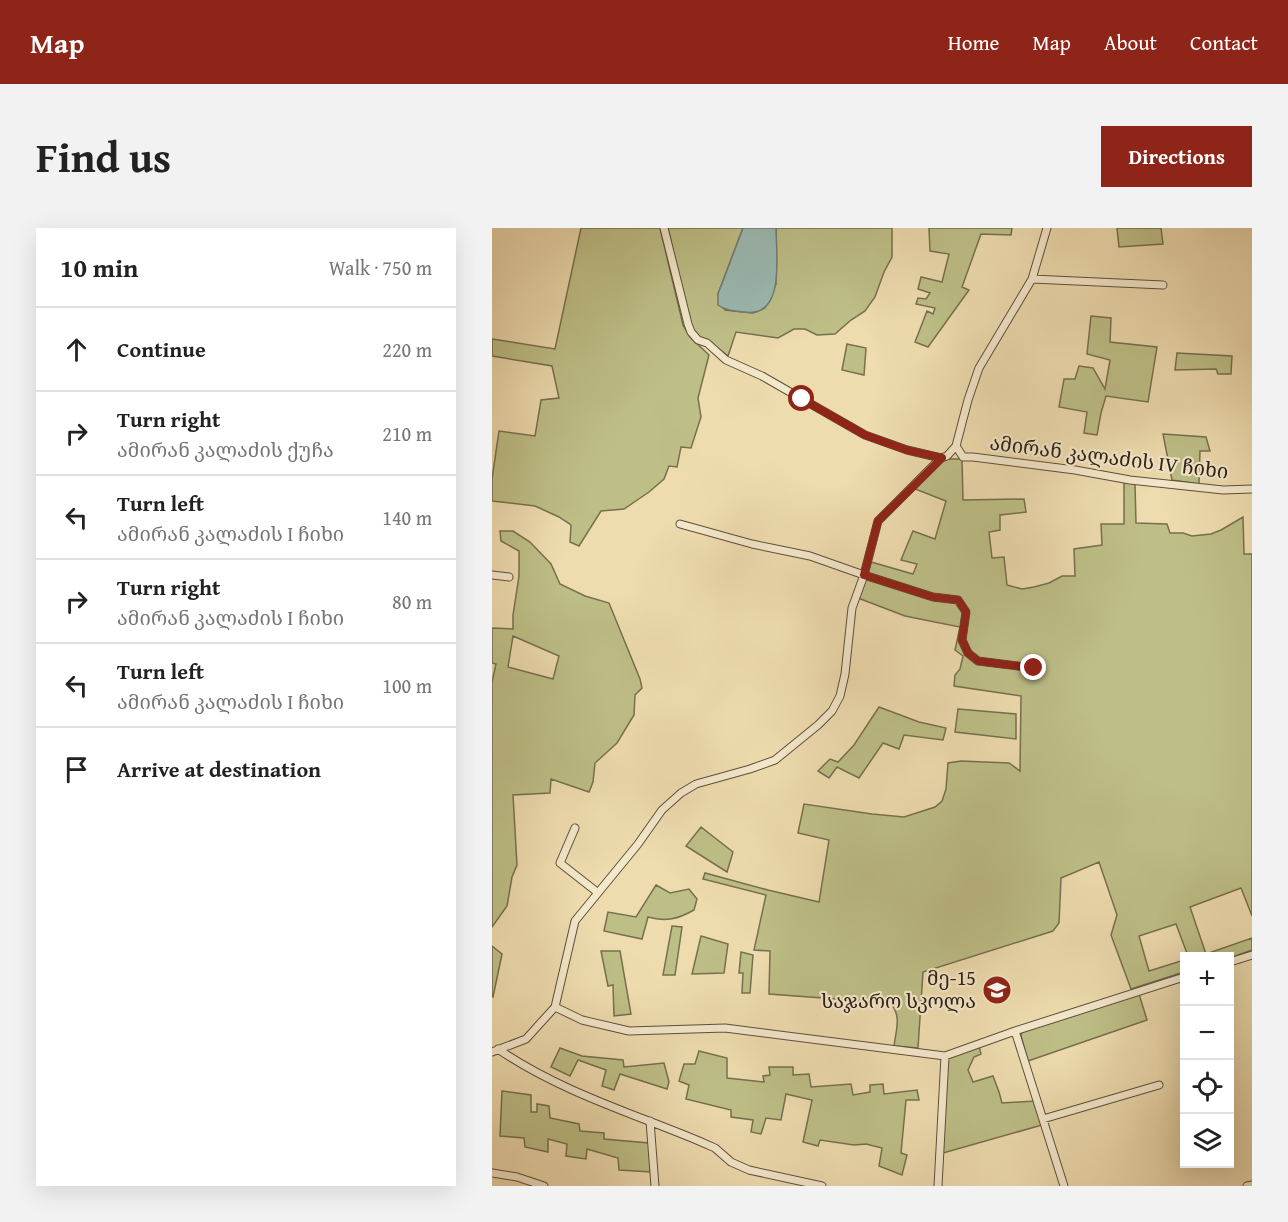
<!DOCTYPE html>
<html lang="en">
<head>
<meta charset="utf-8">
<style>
  :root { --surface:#fff; --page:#f2f2f2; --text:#222; --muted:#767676; --line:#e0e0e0; --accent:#8f2418 }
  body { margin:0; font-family:"Gentium Book Plus","Noto Serif Georgian",serif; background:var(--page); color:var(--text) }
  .controls { position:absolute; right:18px; bottom:18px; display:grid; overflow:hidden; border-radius:0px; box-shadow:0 6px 24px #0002 }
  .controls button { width:54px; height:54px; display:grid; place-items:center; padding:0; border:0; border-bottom:2px solid var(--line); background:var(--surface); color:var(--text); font:30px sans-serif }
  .stop { position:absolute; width:18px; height:18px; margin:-14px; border:4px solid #8f2418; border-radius:50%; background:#fff }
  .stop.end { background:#8f2418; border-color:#fff; box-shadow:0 2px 6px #0008 }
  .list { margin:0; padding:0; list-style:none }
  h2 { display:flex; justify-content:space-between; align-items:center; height:78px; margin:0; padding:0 24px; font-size:26px }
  h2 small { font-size:20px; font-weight:400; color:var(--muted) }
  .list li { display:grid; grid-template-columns:39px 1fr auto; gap:18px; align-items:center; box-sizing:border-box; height:84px; padding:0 24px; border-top:2px solid var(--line) }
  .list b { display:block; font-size:22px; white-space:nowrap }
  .list p { margin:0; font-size:20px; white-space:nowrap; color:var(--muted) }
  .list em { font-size:20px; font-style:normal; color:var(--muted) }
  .icon { flex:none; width:33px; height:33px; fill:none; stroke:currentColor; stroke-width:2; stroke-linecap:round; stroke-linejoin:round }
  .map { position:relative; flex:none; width:760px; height:958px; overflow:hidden; border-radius:0px }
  header { display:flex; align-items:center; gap:36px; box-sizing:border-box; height:84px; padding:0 30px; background:var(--accent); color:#fff }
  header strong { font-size:28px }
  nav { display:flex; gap:33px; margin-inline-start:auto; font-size:21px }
  .intro { display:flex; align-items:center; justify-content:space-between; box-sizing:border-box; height:144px; padding:0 36px }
  h1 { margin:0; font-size:42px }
  .button { padding:15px 27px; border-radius:0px; background:var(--accent); color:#fff; font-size:21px; font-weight:700 }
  main { display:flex; gap:36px; padding:0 36px }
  aside { flex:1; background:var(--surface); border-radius:0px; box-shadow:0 6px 24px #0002 }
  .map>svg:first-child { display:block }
</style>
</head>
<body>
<header>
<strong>Map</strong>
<nav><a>Home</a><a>Map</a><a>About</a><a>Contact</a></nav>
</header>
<div class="intro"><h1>Find us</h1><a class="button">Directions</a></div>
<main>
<aside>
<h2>10 min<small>Walk · 750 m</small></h2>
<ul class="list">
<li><svg class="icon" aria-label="ahead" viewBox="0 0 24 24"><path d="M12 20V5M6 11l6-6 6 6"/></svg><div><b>Continue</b></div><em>220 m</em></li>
<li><svg class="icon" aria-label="right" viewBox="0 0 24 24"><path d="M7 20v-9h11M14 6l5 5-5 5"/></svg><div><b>Turn right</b><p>ამირან კალაძის ქუჩა</p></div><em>210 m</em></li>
<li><svg class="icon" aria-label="left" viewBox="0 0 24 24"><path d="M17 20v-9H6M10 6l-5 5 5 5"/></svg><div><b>Turn left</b><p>ამირან კალაძის I ჩიხი</p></div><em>140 m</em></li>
<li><svg class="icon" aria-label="right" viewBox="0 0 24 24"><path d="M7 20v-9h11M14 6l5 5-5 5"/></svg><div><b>Turn right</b><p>ამირან კალაძის I ჩიხი</p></div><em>80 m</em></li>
<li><svg class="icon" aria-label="left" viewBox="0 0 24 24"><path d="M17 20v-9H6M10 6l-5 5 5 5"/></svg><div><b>Turn left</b><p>ამირან კალაძის I ჩიხი</p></div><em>100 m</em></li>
<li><svg class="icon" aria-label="arrive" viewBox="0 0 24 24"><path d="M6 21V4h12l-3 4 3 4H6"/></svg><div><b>Arrive at destination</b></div></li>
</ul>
</aside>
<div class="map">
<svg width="760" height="958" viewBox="0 0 760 958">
  <rect width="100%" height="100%" fill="#eedcaf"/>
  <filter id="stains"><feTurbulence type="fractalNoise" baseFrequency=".00333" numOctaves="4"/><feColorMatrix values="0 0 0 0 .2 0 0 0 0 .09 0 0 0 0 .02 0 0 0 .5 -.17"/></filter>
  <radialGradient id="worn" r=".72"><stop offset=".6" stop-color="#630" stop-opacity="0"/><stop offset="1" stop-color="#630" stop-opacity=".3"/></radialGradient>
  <path fill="#bebf87" stroke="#76704e" stroke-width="1.5" fill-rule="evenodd" d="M89 0H168L191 97 198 109 217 127 206 170 209 189 199 220 189 219 185 239 177 238 172 251 157 264 132 281 109 283 87 318 78 314 79 297 67 289 43 278 0 273V251L7 203 43 208 49 172 67 170 60 138 0 128V111L63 121Z
    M176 0H251L226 66 233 82 261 85 273 80 284 56V0H400V29L392 44 383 69 373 83 359 92 343 106 325 107 313 101H302L286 110 244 104 236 128 218 114 206 110 202 105 194 80Z
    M437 0H520L519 7 489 6 470 59 477 62 436 119 423 114 435 83 441 86 443 80 424 76 426 70 434 71 438 65 426 61 429 49 450 54 457 26 438 23Z
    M625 0H669L671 16 627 19Z
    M599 88 619 90 618 114 665 119 656 174 614 168 609 185 605 207 592 205 595 184 567 179 572 151H583L587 138 601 140 613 161 618 132 595 126Z
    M355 116 374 120 372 147 350 142Z
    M685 125 740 128 739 146H726L724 141 683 142Z
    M671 206 714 209 718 223H708L707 256 680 252Z
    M454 231H470L471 272 532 271 534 284 508 287V302L497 304 500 330 512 329 515 357 530 361 542 359 557 355 570 348H583L582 321 610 317 609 296H632V254L643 255 644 295 675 296 678 305H691L700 308 719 306 729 302 751 289 752 326H760V688L749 660 698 679 714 726 760 710V722L738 730V728H696L684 696 647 708 657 743 692 732V744L639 761 619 707 625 687 607 634 569 650 567 695 561 703 431 744 426 820 402 818C404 802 410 787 398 775L277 766 278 723 262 722 274 667 211 651 213 645 276 662 327 674 337 612 306 605 312 576 380 586 412 589 443 579 450 573 454 561 456 535 469 533 517 535 528 543 529 468 462 458 463 447 468 441 471 428 463 422 468 399 413 388 366 370 379 334 421 346 425 336 409 332 421 303 443 311 454 273 423 261 444 238Z
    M8 303H21L38 314 59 336 68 356 93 368 117 375 148 451 150 460 143 467 142 487 125 515 103 535 101 554 97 564 59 551 58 565 21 567 25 637 20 649 15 678 0 699V454L4 436 0 435V400L21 401V387L27 348V323L9 313ZM21 408 67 428 61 451 16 439Z
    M387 479 427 494 454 500 451 512 412 507 407 521 391 515 367 550 345 539 337 550 326 543 338 531 346 534 362 517Z
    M466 481 524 486V511L463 504Z
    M209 599 241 624 235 644 194 618Z
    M164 657 178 665 197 661 205 671 202 682C186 691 174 694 156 689L150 711 112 703 116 684 144 689Z
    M180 698 190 699 183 747H171Z
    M209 708 236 716 232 745 200 746Z
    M0 718 10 726 1 769H0Z
    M109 723H128L139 786 122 788 121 757 116 758Z
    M249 724 261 727 258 765H250L251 745H247Z
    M647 766 655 792 536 833 529 808 530 804Z
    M487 818 489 826 482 829 476 842 481 854 501 848 507 864 510 875 543 873 550 897 451 925 455 829Z
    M68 820 90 828 131 832 132 839 172 835 177 854 175 861 128 846 122 862 110 858 114 842 86 832 78 848 59 839Z
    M207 823 235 830V850L272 854 271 848 278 847 277 839H301V847L317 846 319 859 359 856 361 867 378 864V857L391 856 392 866 425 862 427 872H414L409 925 415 927 410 947 387 938 390 920 374 916 362 917 328 912 326 918 311 914 320 872 294 866 289 892 274 890 269 906 259 904 261 892 239 889V882L194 871 197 857 187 853 192 836H203Z
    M10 863 39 867V884H45V876L57 878 58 890 87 896 88 903 112 905V911L157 915 159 944 127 942 126 930 95 921 94 931 74 928 75 916 56 911V924L33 919 32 910 8 908Z"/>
  <path fill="#9bbab3" stroke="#6f7c74" stroke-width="1.5" d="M251 0H284C284 26 294 90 253 84 243 83 234 83 226 77V66Z"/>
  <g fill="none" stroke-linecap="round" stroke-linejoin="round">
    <g stroke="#5d4f3c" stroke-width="9">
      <path id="minor" d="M172 0 196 96 199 104 206 112 215 115 234 132 270 148 373 207 415 222 449 230
        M540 51 671 57
        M464 218 471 229H481L583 242 638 252 731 262 760 261
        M188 296 260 316 318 328 372 347 441 369 466 372 474 384 470 412 476 425 486 433 542 440
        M0 347 17 349
        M83 600 68 635 105 664
        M738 734 760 727
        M63 779 90 792 137 803 233 800 453 828 523 803 692 749
        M523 803 572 958
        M6 821C67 863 140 885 207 913L223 920 239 934 257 942 330 958
        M0 824 34 811 63 779 83 693 146 616 170 582 189 565 204 556 258 541 283 532 326 497 340 483 348 468 353 446 360 380 372 347 386 293 449 230 455 228 464 218 476 172 487 140 540 51 555 0
        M551 891 667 857
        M158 893 163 958
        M0 945 25 949 52 958
        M446 958 453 828
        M755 958 760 957"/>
    </g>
    <use href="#minor" stroke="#f4e8cb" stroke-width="7"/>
  </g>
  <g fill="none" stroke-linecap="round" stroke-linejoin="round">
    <path stroke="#8f2418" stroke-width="8" d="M310 171 373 207 415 222 450 230 386 293 372 347 441 369 466 372 474 384 470 412 476 425 486 433 542 440"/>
  </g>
  <defs>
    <g id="school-disc" transform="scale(1.5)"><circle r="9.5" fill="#8f2418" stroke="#f4e8cb"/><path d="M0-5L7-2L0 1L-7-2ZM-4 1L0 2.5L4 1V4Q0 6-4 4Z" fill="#fff"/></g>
  </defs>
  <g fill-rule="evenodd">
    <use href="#school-disc" x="505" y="762"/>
  </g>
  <g text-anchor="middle" stroke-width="4.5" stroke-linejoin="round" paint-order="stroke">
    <g font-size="20" fill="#2d2016" stroke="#f4e8cb">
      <text transform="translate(617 229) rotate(7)" y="7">ამირან კალაძის IV ჩიხი</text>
    </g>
    <g font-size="20" fill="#2d2016" stroke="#f4e8cb" text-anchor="end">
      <text x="484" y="757">მე-15<tspan x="484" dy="23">საჯარო სკოლა</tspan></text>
    </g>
  </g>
  <rect width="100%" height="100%" filter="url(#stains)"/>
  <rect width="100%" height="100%" fill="url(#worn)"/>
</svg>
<div class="controls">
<button>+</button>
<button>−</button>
<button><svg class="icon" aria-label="locate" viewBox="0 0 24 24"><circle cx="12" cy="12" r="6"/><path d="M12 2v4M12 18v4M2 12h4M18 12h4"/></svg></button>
<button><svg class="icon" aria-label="layers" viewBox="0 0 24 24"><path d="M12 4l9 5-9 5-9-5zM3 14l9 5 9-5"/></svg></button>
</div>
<div class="stop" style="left:310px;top:171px"></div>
<div class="stop end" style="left:542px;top:440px"></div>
</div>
</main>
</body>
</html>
